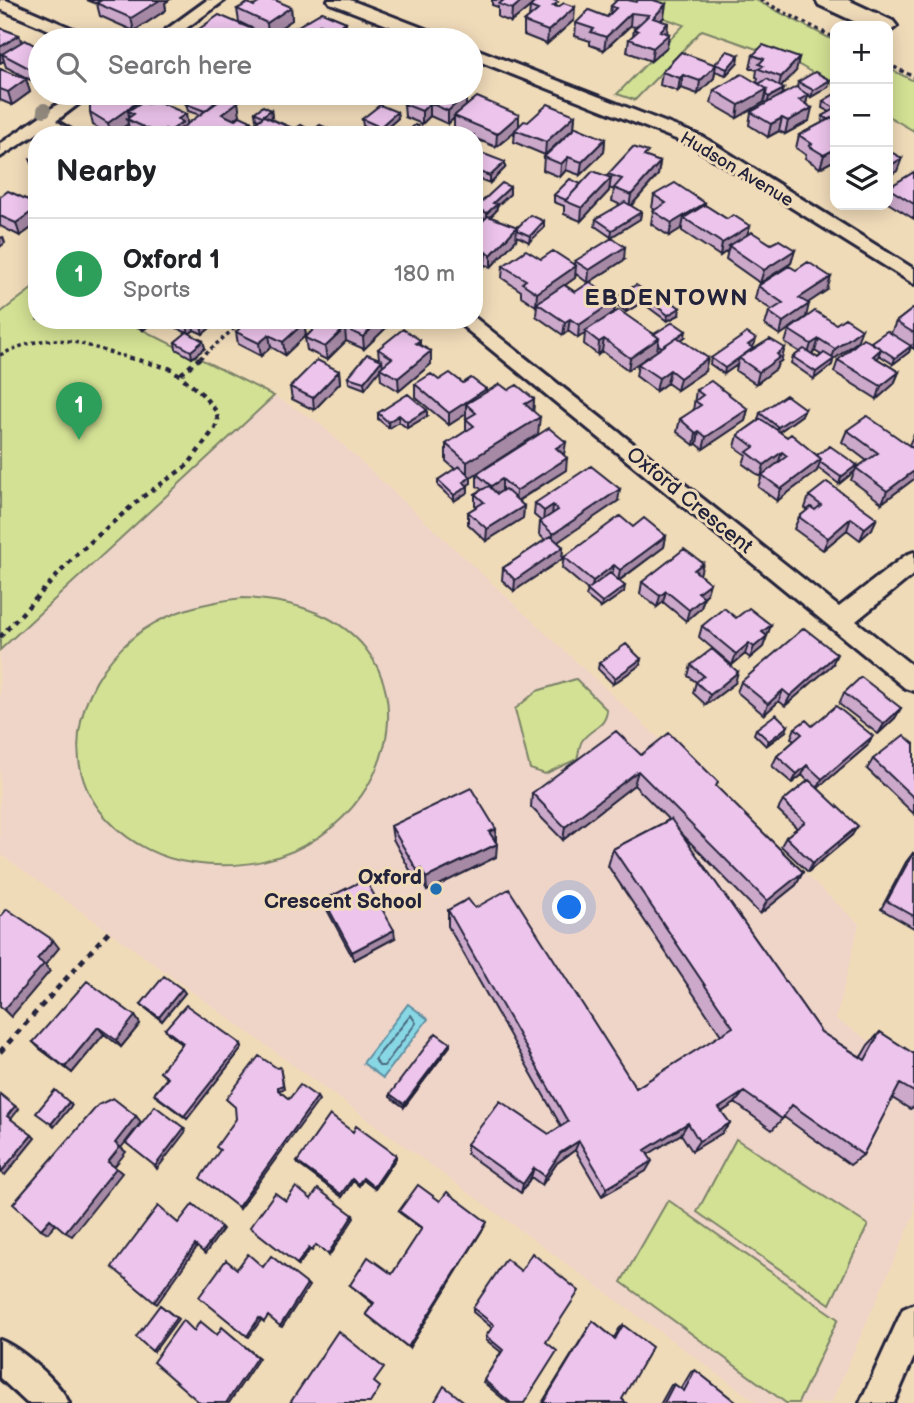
<!DOCTYPE html>
<html lang="en">
<head>
<meta charset="utf-8">
<style>
  :root { --surface:#fff; --page:#f6f6f6; --text:#202124; --muted:#757577; --line:#e0e0e0; --accent:#ea580c }
  body { margin:0; font-family:"Balsamiq Sans",sans-serif; background:var(--page); color:var(--text) }
  .controls { position:absolute; right:21px; top:21px; display:grid; overflow:hidden; border-radius:14px; box-shadow:0 4px 18px #0003 }
  .controls button { width:63px; height:63px; display:grid; place-items:center; padding:0; border:0; border-bottom:2px solid var(--line); background:var(--surface); color:var(--text); font:35px sans-serif }
  .you { position:absolute; left:570px; top:908px; width:24px; height:24px; margin:-18px; border:5px solid #fff; border-radius:50%; background:#1a73e8; box-shadow:0 0 0 10px #1a73e833 }
  .badge { display:grid; place-items:center; width:46px; height:46px; border-radius:50%; background:var(--accent); color:#fff; font-size:23px; font-weight:700 }
  .pin { position:absolute; translate:-50% -58px; filter:drop-shadow(0 2px 4px #0008) }
  .pin::after { content:''; position:absolute; top:37px; width:24px; height:21px; background:inherit; clip-path:polygon(0 0,100% 0,50% 100%) }
  .list { margin:0; padding:0; list-style:none }
  h2 { display:flex; justify-content:space-between; align-items:center; height:91px; margin:0; padding:0 28px; font-size:30px }
  h2 small { font-size:23px; font-weight:400; color:var(--muted) }
  .list li { display:grid; grid-template-columns:46px 1fr auto; gap:21px; align-items:center; box-sizing:border-box; height:112px; padding:0 28px; border-top:2px solid var(--line) }
  .list b { display:block; font-size:26px; white-space:nowrap }
  .list p { margin:0; font-size:23px; white-space:nowrap; color:var(--muted) }
  .list em { font-size:23px; font-style:normal; color:var(--muted) }
  .icon { flex:none; width:38px; height:38px; fill:none; stroke:currentColor; stroke-width:2; stroke-linecap:round; stroke-linejoin:round }
  .map { position:relative; flex:none; width:914px; height:1403px; overflow:hidden }
  .search { position:absolute; background:var(--surface); box-shadow:0 4px 18px #0003; left:28px; top:28px; width:455px; height:77px; display:flex; align-items:center; gap:18px; box-sizing:border-box; padding:0 24px; border-radius:38px; color:var(--muted); font-size:26px }
  .panel { position:absolute; background:var(--surface); box-shadow:0 4px 18px #0003; left:28px; top:126px; width:455px; height:203px; border-radius:28px }
  .map>svg:first-child { display:block }
</style>
</head>
<body>
<div class="map">
<svg width="914" height="1403" viewBox="0 0 914 1403">
  <rect width="100%" height="100%" fill="#f0dbb9"/>
  <filter id="ink" filterUnits="userSpaceOnUse"><feTurbulence type="fractalNoise" baseFrequency=".0143" numOctaves="2"/><feDisplacementMap in="SourceGraphic" scale="14" xChannelSelector="R" yChannelSelector="G"/><feConvolveMatrix kernelMatrix="1 2 1 2 8 2 1 2 1" color-interpolation-filters="sRGB"/></filter>
  <g filter="url(#ink)">
    <path fill="#efd4c8" d="M274 396 318 422 859 924 836 1019 914 1070V1215L831 1403H758L109 931 0 854V650Z"/>
    <path fill="#d3e194" stroke="#7a8268" stroke-width="2" d="M613 0H756L835 41V86L794 62 702 30 635 100 617 94 684 25Z
      M888 68 914 81V131L888 116Z
      M37 285V320H123L274 396 0 650V313Z
      M243 598C482 607 398 894 192 863 161 859 131 844 109 821 51 762 82 673 143 630 173 610 207 602 243 598Z
      M576 679 607 710C606 728 590 728 582 741 579 745 579 754 577 759L545 774 530 769 515 709 537 691Z
      M736 1139 868 1225 830 1304 697 1212Z
      M668 1200 838 1319 798 1403H786L621 1282Z"/>
    <path fill="#88d7e5" stroke="#5f8fa1" stroke-width="2" d="M408 1004 428 1019 383 1078 363 1063Z"/>
    <g fill="none" stroke-linecap="round" stroke-linejoin="round">
      <path stroke="#4b6a7f" stroke-width="2" d="M411 1015 416 1023 384 1066H379L375 1059Z"/>
      <g stroke="#22223b" stroke-width="6">
        <path id="minor" d="M0 0H6L92 37 94 40H73L0 9Z
          M207 0H225L170 40H152Z
          M328 0H350L446 37 448 40H426L330 3Z
          M471 47 703 137 914 269V284L691 145 471 58Z
          M74 93H93L56 121 80 135H56L44 129 0 157V144Z
          M474 317 839 607 906 555 914 552V574L856 621 914 667V691L905 688 455 320H474Z
          M914 1304V1357L894 1403H860L903 1309Z
          M0 1340C21 1348 60 1382 69 1403H27L0 1378Z"/>
      </g>
      <g stroke="#22223b" stroke-width="6">
        <path id="trunk" d="M816 0H848L893 21 897 26 888 33V26H864L819 5Z"/>
      </g>
      <path stroke="#22223b" stroke-width="3.5" stroke-dasharray="3.5 3.5" stroke-linecap="butt" d="M760 0 835 38
        M888 64 914 77
        M0 355C57 328 74 343 129 358
        M200 358 244 320"/>
      <path stroke="#22223b" stroke-width="4.5" stroke-dasharray="5 5" stroke-linecap="butt" d="M181 374 202 356
        M0 637 78 553 141 498 188 465 215 428 218 420 216 411 202 394 172 369 123 356"/>
      <path stroke="#22223b" stroke-width="5" stroke-dasharray="6 6" stroke-linecap="butt" d="M0 1052 109 931"/>
      <use href="#minor" fill="#f0dbb9" fill-rule="evenodd"/>
      <use href="#trunk" fill="#f0dbb9" fill-rule="evenodd"/>
    </g>
    <circle fill="#928a7e" cx="44" cy="110" r="7"/>
    <path fill="#cca9cb" stroke="#22223b" stroke-width="2" fill-rule="evenodd" d="M87 0H169L165 3 166 10 134 31 100 16 97 4Z
      M492 0H554L557 7 574 20 547 44 524 35V22L529 18 530 7 532 5 511 22 498 17V7L492 5Z
      M254 6 291 7 292 20 268 36 239 22 237 9Z
      M611 6 664 17 661 21 667 33 669 34 667 47 651 61 627 52 629 39 633 36 634 29 636 27 630 26 604 50 590 45V41L575 36 576 23 607 17 610 13Z
      M322 12 346 22V28L334 36 322 31 313 36 323 40H296L291 38 290 31Z
      M0 28 19 35 22 42 40 48V85L6 67 4 61 0 63Z
      M192 34 274 40H193Z
      M739 55 738 62 726 75 715 71 714 78 698 94 681 88 678 91 660 85 662 72 715 64Z
      M753 55 796 71 781 87 782 95 797 88 798 82 828 87 811 97 808 95 806 104 809 121 785 134 779 131 768 137 749 125 751 112 767 103 764 102 737 118 711 103 714 90 760 84 757 82 758 78 756 77 757 70 750 68Z
      M0 69 26 79 30 92 12 105 0 100Z
      M170 93H190L183 98Z
      M380 93H462L466 94V106L519 115V126L528 122 575 115 574 128 545 155 514 142 515 132 496 147 474 138V135H467L454 129V118L448 124 430 116 422 124 405 117 404 104 406 103Z
      M835 94V160L820 168 805 158 806 155 796 148 799 135 822 123 823 116 830 112 822 108 823 101Z
      M115 95 146 96 148 104 188 124 200 115 188 111 186 104 218 100 219 101 240 115 234 119 251 121 252 126 259 120 256 119 255 112 271 110 272 117 269 118 295 129 309 133 333 135H135L130 132 128 124 112 135H110L93 125 90 112Z
      M397 112 398 118 381 133 363 126 362 119Z
      M605 139 604 152 580 175 566 170 560 177 543 170 544 157Z
      M648 158 660 162 658 175 631 206 641 212 640 219 611 237 595 226 596 219 621 205 612 201 614 190 609 188V191L581 221 564 214V206L554 202V195L581 184 607 177 608 174Z
      M474 164 505 168 490 183 474 177Z
      M914 172V219L888 203V188Z
      M510 194 497 206 496 211 490 217 517 227 544 221V228L529 242 517 236 516 240 491 267 485 265 479 272 474 270V229L485 219 475 214V208Z
      M654 195 705 203V205L727 219 750 226 747 235 771 244 795 250 791 263 760 283 726 259 728 250 720 256 682 231V228L669 236 651 224 653 211 655 210 652 208Z
      M0 197 37 204V224L20 236 0 226Z
      M541 259 575 265V261L624 260 588 283 576 274 575 278 565 285 575 292 616 299V297L648 293 647 296 679 315 667 321 644 304V301L626 312 616 304 614 312 654 334 685 337 681 340 705 371 677 390 667 383 656 391 636 376 638 364 648 356 628 370 602 351 598 355 584 344 585 333 578 338 568 331 563 335 536 316 537 305 536 306 521 296V291L502 278 503 266Z
      M758 286 827 290 807 303 806 317 780 335 765 325 769 312 772 310 755 299Z
      M914 308V349L911 347 909 352 893 364 879 355 878 359 899 372 894 384 877 399 834 372 838 360 891 333 896 322Z
      M129 320H157L143 330Z
      M173 320H219L203 334 194 330 189 334 203 341 205 348 192 358 176 349 175 342 187 333 175 327Z
      M323 320 387 327 364 349 346 341 327 360 307 350 305 338Z
      M789 330 857 342 833 360 832 365 814 379 791 363 793 357 800 352 785 343ZM815 351 821 355 818 358 812 354Z
      M236 332 306 335 285 355 271 347 261 356 238 344Z
      M756 339 754 345 752 347 781 361 778 363 776 369 756 384 736 371 737 365 724 374 710 364 711 358Z
      M420 340V345L431 364 399 391 381 380 380 369 365 389 349 383 348 377 379 358 378 349Z
      M339 371 340 383 314 410 292 399 290 387Z
      M439 380 463 383 486 389V393L508 390 534 399 533 411 538 434 471 477V483L467 485 468 492 454 501 438 486V480L455 469 446 461V444L466 431V414L449 425 415 397V384Z
      M696 390 748 409 745 421 703 449 697 444 694 445 677 432 680 419 693 411Z
      M805 409 802 415 779 432 817 455 857 465 855 471 839 484 818 468 817 471 777 501 758 487 762 476 761 477 743 464 746 455 735 447 738 435 759 420H758L760 413Z
      M378 413 427 416 407 428 399 422 389 428 378 419Z
      M847 430 914 449V479L882 503 851 480 856 468 867 461 842 442Z
      M914 434V448L909 445Z
      M564 455 566 470 518 501 524 506 523 518 486 541 468 524V512L476 507 475 506V494L482 490 477 486V474Z
      M809 496 872 529 860 540 847 530 823 550 794 529 799 517 808 510 805 508Z
      M618 501 557 542 563 547 562 559 514 591 502 580 503 568 545 540 539 534 540 522 541 521 534 515 535 503Z
      M633 527 666 536 664 547 619 581 624 592 601 608 586 596 588 590 562 568 564 557Z
      M700 575 707 594 704 597 701 608 686 621 663 602 657 607 640 594 642 582Z
      M736 618 771 625 763 647 750 658 745 654 732 665 699 637 702 626Z
      M599 663 640 665 613 684 598 669Z
      M691 665 735 683 706 705 693 693 696 682 688 676Z
      M832 665 785 706 779 701 764 715 737 692 741 682Z
      M844 693 901 708 895 718 878 734 839 704Z
      M812 726 867 746 818 788 852 835 808 872 781 846 786 837 797 828 778 810 783 801 808 781 802 775 792 783 772 766 777 756 794 741 791 738 795 728Z
      M756 729 786 731 766 746 754 734Z
      M914 744V814L867 769 873 759Z
      M641 755 716 786 803 872 796 885 760 914 680 832 821 1032 861 1057 868 1045 880 1032 914 1054V1107L910 1109 892 1098 863 1155 850 1165 784 1117 772 1130 735 1103 722 1112 730 1123 722 1133 692 1151 681 1134 647 1155 646 1171 602 1196 575 1150 557 1163 542 1185 531 1177 521 1193 467 1154V1144L549 1134 561 1126 448 926V910L475 908 636 1088 721 1035 608 866 613 849 669 820 634 785 563 840 531 807 532 793Z
      M391 826 496 829V857L427 891 422 882 417 883 393 839Z
      M913 853 914 854V928L881 909 906 862Z
      M324 900 395 938 354 960 326 908Z
      M182 989 185 993 162 1021 144 1007 141 1004Z
      M135 1016 140 1024 121 1047 104 1034 72 1073 40 1049 33 1042Z
      M165 1029 241 1044 242 1048 187 1119 157 1097 154 1094 167 1078 160 1072 182 1044 168 1033Z
      M450 1043V1046L404 1107 390 1097V1094Z
      M353 1132 396 1155V1158L375 1189 363 1180 359 1186 353 1181 342 1197 298 1164 297 1162Z
      M440 1201 486 1224 409 1348 367 1315 366 1314 373 1304 350 1285 392 1274 422 1229 400 1213 399 1211Z
      M473 1308 546 1342 524 1403H508L483 1382 501 1352 486 1340V1336L492 1328 473 1312Z
      M593 1321 614 1338 619 1329 623 1325 622 1399 626 1403H542L590 1325Z
      M695 1370 737 1403H661L671 1385 674 1384 681 1389 691 1372Z"/>
    <path fill="#a689a5" stroke="#22223b" stroke-width="2" d="M157 0H169L165 3 166 10 134 31 131 18Z
      M523 0H532V5L511 22 512 9Z
      M666 4 664 17 651 31 653 18Z
      M291 7 292 20 268 36 267 23Z
      M575 7 574 20 547 44 548 31Z
      M631 13 630 26 604 50 606 37Z
      M346 22V28L334 36 333 30Z
      M668 23 667 35 669 34 667 47 651 61 653 48 660 31Z
      M321 24 322 31 307 40 301 36Z
      M19 35 23 47 2 54 4 61 0 63V47Z
      M739 55 738 62 726 75 727 69Z
      M799 58 796 71 778 90 781 77Z
      M716 65 714 78 698 94 700 81Z
      M683 75 681 88 678 91 680 78Z
      M26 79 30 92 12 105 8 92Z
      M830 80 828 87 811 97 813 90Z
      M767 89 764 102 737 118 739 105Z
      M784 89 782 95 767 104 769 97Z
      M182 93H190L183 98Z
      M406 93H419L406 104Z
      M466 94V107L454 116V118L448 124V111Z
      M808 95 805 108 799 100Z
      M146 96 149 109 128 111 130 121 127 119 128 124 111 135 108 123Z
      M238 102 240 115 224 127 222 114Z
      M430 103V116L422 124V111Z
      M812 108 809 121 785 134 788 121Z
      M271 110 272 117 263 123 262 116Z
      M397 112 398 118 381 133 380 127Z
      M186 114 188 127 186 135H171L170 131 178 119Z
      M519 115V128L515 130V131L496 147 497 134Z
      M575 115 574 128 545 155 546 142Z
      M782 118 779 131 768 137 771 124Z
      M251 121 253 135H233Z
      M165 129 166 135H158V134Z
      M309 129 310 135H300Z
      M605 139 604 152 580 175 582 162Z
      M835 149V160L820 168 824 155Z
      M568 157 566 170 560 177 561 164Z
      M902 158 897 171 889 176 888 181V167Z
      M505 162V168L490 183V176Z
      M660 162 658 175 629 208 631 195Z
      M611 178 609 191 581 221 582 208Z
      M510 187V194L497 206 496 211 487 220V213L493 203Z
      M705 203 703 216 684 218 682 228 669 236 672 223Z
      M37 208V224L20 236 16 223Z
      M641 212 640 219 611 237 612 230Z
      M544 221V228L529 242 530 236Z
      M750 226 746 238 729 246 728 250 720 256 722 243Z
      M517 227 516 240 491 267V255Z
      M3 237 5 243 0 247V238Z
      M625 247 624 260 588 283 589 270Z
      M795 250 791 263 760 283 764 270Z
      M486 252 485 265 479 272V259Z
      M576 266 575 278 536 306 537 293Z
      M831 277 827 290 796 311 799 298Z
      M648 293 647 299 645 297 644 301 626 312 627 306Z
      M616 300 614 312 578 338 579 325Z
      M809 304 806 317 780 335 783 322Z
      M680 308 679 315 667 321 668 315Z
      M570 319 568 331 563 335 565 322Z
      M140 320H157L143 330Z
      M187 320H192L194 330 189 334 186 321Z
      M202 320H219L203 334 200 322Z
      M380 320H386L387 327 364 349 363 337Z
      M304 323 306 335 285 355 283 342Z
      M345 328 346 341 327 360 325 347Z
      M862 329 857 342 833 360 832 365 814 379 816 372 831 361 835 349Z
      M686 331 685 337 661 354 662 347Z
      M269 335 271 347 261 356 259 343Z
      M659 338 657 351 628 370 630 358Z
      M604 339 602 351 598 355 599 342Z
      M756 339 754 345 746 351 748 345Z
      M819 339 815 351 807 357 811 344Z
      M203 341 205 348 192 358 191 351Z
      M911 346 909 352 893 364 895 358Z
      M785 348 781 361 778 363 776 369 756 384 759 372 777 354Z
      M881 349 876 362 873 356Z
      M431 351V364L399 391 398 378Z
      M708 358 705 371 677 390 680 378Z
      M739 358 737 365 724 374 725 368Z
      M382 360 383 366 365 389 364 382Z
      M670 370 667 383 656 391 659 378Z
      M339 371 340 383 314 410 313 398Z
      M899 372 894 384 877 399 881 386Z
      M486 389V402L466 404V414L449 425V413Z
      M534 399 533 417 525 404Z
      M748 409 745 421 703 449 706 437Z
      M805 409 802 415 776 434 778 427Z
      M427 410V416L407 428V422Z
      M399 415V422L389 428 388 422Z
      M540 417 538 434 471 477V483L463 488V482L467 480V462Z
      M699 431 697 444 694 445 696 433Z
      M566 442 564 455 556 448Z
      M782 452 778 464 761 477 764 465Z
      M567 458 566 470 515 502 516 491Z
      M821 459 817 471 777 501 781 489Z
      M857 465 855 471 839 484 841 477Z
      M914 471V479L882 503 887 491Z
      M502 479V491L490 498 491 486Z
      M468 486V492L454 501V495Z
      M620 489 618 501 552 546 553 534Z
      M553 505 552 517 543 523 544 511Z
      M524 506 523 518 486 541 487 529Z
      M851 518 847 530 823 550 828 538Z
      M877 518 872 529 860 540 865 528Z
      M666 536 664 547 618 581 620 570Z
      M563 547 562 559 514 591 515 580Z
      M703 563 700 575 694 570Z
      M614 565 612 577 591 592 593 581Z
      M710 583 707 594 695 604 698 592Z
      M625 586 624 592 601 608 602 603Z
      M666 591 663 602 657 607 660 596Z
      M704 597 701 608 686 621 689 610Z
      M771 625 767 636 762 632Z
      M767 636 763 647 750 658 754 647Z
      M749 643 745 654 732 665 736 654Z
      M837 654 832 665 785 706 790 696Z
      M641 659 640 665 613 684 615 678Z
      M738 672 735 683 706 705 710 695Z
      M783 690 779 701 764 715 768 704Z
      M901 708 895 718 878 734 884 724Z
      M788 726 786 731 766 746 769 741Z
      M873 736 867 746 817 789 822 779Z
      M807 765 802 775 792 783 797 774Z
      M638 771 634 785 563 840 565 827Z
      M858 826 852 835 808 872 813 863Z
      M496 829 495 842 489 832Z
      M497 844 496 857 427 891 426 878Z
      M421 869 422 882 417 883V870Z
      M803 872 796 885 760 914 767 901Z
      M394 930 395 938 354 960 352 952Z
      M53 940 59 948 45 965 50 971 11 1017 4 1010 37 959Z
      M182 989 185 993 162 1021 159 1017Z
      M135 1016 140 1024 121 1047 116 1040Z
      M98 1027 104 1034 72 1073 65 1067Z
      M450 1043V1046L404 1107V1104Z
      M241 1044 242 1048 187 1119 184 1116Z
      M280 1067 284 1089 279 1090V1094L278 1090Z
      M744 1092 735 1103 711 1119 719 1108Z
      M317 1097 319 1100 239 1209 238 1207Z
      M69 1102 72 1105 54 1127 51 1124Z
      M15 1106 19 1109 11 1119 7 1116Z
      M136 1116 141 1122 121 1148 126 1152 114 1167 108 1162 115 1143Z
      M688 1123 681 1134 639 1160 645 1150Z
      M730 1123 722 1133 692 1151 699 1141Z
      M184 1128 186 1131 157 1169 155 1166Z
      M32 1135 35 1138 5 1175 1 1172Z
      M579 1141 575 1150 557 1163 542 1185 545 1176 560 1153Z
      M396 1155V1158L375 1189 374 1187Z
      M652 1161 646 1171 602 1196 607 1188Z
      M116 1168 122 1173 72 1236 65 1232Z
      M534 1168 531 1177 521 1193 523 1184Z
      M352 1179 353 1181 342 1197 341 1194Z
      M353 1215 354 1218 329 1256 328 1254Z
      M50 1219 57 1223 48 1233 41 1229Z
      M487 1222 486 1224 409 1348 408 1347Z
      M221 1227 223 1229 205 1254 203 1252Z
      M195 1245 197 1247 157 1304 154 1302Z
      M309 1248 310 1250 298 1266 297 1264Z
      M307 1284 309 1286 282 1327 280 1326Z
      M160 1305 178 1319 154 1352 152 1351Z
      M259 1318 261 1320 249 1337 247 1336Z
      M224 1329 259 1358 229 1403H226Z"/>
    <path fill="#edc4ec" stroke="#22223b" stroke-width="2" d="M102 0H160L131 18 96 3Z
      M263 0H275L291 7 267 23 237 9 248 3 254 6Z
      M504 0H523L512 9 499 4Z
      M537 0H554L558 2 553 6 558 7 564 3 575 7 548 31 524 22 538 10 530 7Z
      M617 0H628L636 2 638 0H653L666 4 653 18 668 23 660 31 669 34 653 48 629 39 638 31 634 29 649 15 631 13 606 37 591 32 594 29 576 23 589 10 607 17 616 8 611 6Z
      M322 12 346 22 333 30 321 24 301 36 290 31Z
      M219 15 273 38 270 40H215L192 34Z
      M0 28 19 35 0 47Z
      M307 33 323 40H297Z
      M25 40 40 48V74L2 54Z
      M763 45 799 58 781 77 759 69 763 66 759 64 764 59 753 55Z
      M727 51 739 55 727 69 715 64Z
      M681 52 716 65 700 81 683 75 680 78 662 72Z
      M0 69 26 79 8 92 0 89Z
      M815 72 830 80 813 90 798 82Z
      M742 74 767 89 739 105 714 90Z
      M767 79 784 89 769 97 766 95 767 89 759 84Z
      M796 87 808 95 799 100 812 108 788 121 782 118 771 124 751 112Z
      M95 93H110L115 95 121 93H139L146 96 108 123 90 112V98Z
      M200 93 218 100 205 111 186 104Z
      M418 93H462L466 94 448 111 430 103 422 111 404 104Z
      M835 94V108L823 101Z
      M226 96 238 102 222 114 235 120 240 116 251 121 233 135H200L196 133 193 135H172Z
      M477 97 519 115 497 134 454 116Z
      M155 100 186 114 178 119 183 122 170 131 165 129 158 134 127 119 134 114 128 111 142 102 148 104Z
      M548 104 575 115 546 142 515 130 524 121 528 122Z
      M380 105 397 112 380 127 362 119Z
      M263 106 271 110 262 116 255 112Z
      M835 109V121L831 118 829 120 823 116Z
      M264 116 298 131 293 135H241Z
      M831 118 835 121V149L824 155 809 146 812 144 799 135Z
      M301 125 309 129 300 135 299 134 298 131 295 129Z
      M320 125 332 130 326 135H307Z
      M415 125 439 135H400L392 131 397 127 408 131Z
      M576 127 605 139 582 162 568 157 561 164 544 157Z
      M366 129 373 133 370 135H359Z
      M633 147 648 152 644 156 660 162 631 195 614 188 622 179 608 174Z
      M888 151H889L902 158 888 167 892 169 888 172Z
      M484 154 505 162 490 176 474 170V164Z
      M37 157V174L30 159Z
      M593 171 611 178 582 208 565 201Z
      M914 172V204L888 188Z
      M570 179 581 184 566 200 554 195Z
      M502 183 510 187 493 203 497 204 487 213 475 208Z
      M675 183 705 203 672 223 653 211 666 203 654 195Z
      M8 191 37 204V208L16 223 0 216V197Z
      M625 202 641 212 612 230 596 219Z
      M705 205 727 219 733 215 750 226 722 243 684 218Z
      M530 215 544 221 530 236 517 230V228Z
      M488 216 517 227 491 255 486 252 479 259 474 257V229Z
      M752 232 771 244 779 240 795 250 764 270 729 246Z
      M612 238 625 247 589 270 575 261Z
      M526 250 541 259 553 251 576 266 537 293 522 283 526 280 503 266Z
      M808 262 831 277 799 298 809 304 783 322 769 312 783 303 758 286 789 266 796 270Z
      M590 282 616 300 579 325 570 319 565 322 537 303 564 285 575 292Z
      M636 285 648 293 627 306 616 297Z
      M657 290 680 308 668 315 645 297Z
      M914 308V333L896 322Z
      M619 310 659 338 630 358 604 339 599 342 585 331Z
      M815 311 836 324 845 318 862 329 835 349 819 339 811 344 789 330Z
      M248 320H299L304 323 283 342 269 335 259 343 236 332Z
      M323 320H380L363 337 345 328 325 347 305 338Z
      M673 322 686 331 662 347 658 345 659 338 654 334Z
      M403 329 420 340 416 343 431 351 398 378 380 368 392 358 378 349Z
      M887 331 911 346 895 358 871 342Z
      M187 332 203 341 191 351 175 342Z
      M747 333 756 339 748 345 753 348 725 368 711 358Z
      M677 337 708 358 680 378 670 370 659 378 638 364Z
      M863 338 881 349 873 356 899 372 881 386 838 360Z
      M770 339 785 348 777 354 780 357 759 372 739 358Z
      M804 349 818 358 824 353 834 359 816 372 793 357Z
      M367 354 382 360 364 382 348 377Z
      M317 360 339 371 313 398 290 387Z
      M450 373 463 383 471 378 486 389 449 413 415 384 431 374 439 380Z
      M711 381 748 409 706 437 699 431 696 433 680 419 701 405 695 401 703 395 696 390Z
      M500 384 508 390 517 385 534 399 525 404 540 417 467 462 446 444 474 426 466 419 476 413 466 404Z
      M408 394 427 410 407 422 399 415 388 422 378 413Z
      M786 395 805 409 778 427 760 413Z
      M867 416 914 449V471L887 491 856 468 878 453 847 430Z
      M761 419 787 437 791 434 821 459 781 489 762 475 787 456 782 452 764 465 747 452 754 447 738 435Z
      M549 428 566 442 556 448 567 458 516 491 502 479 491 486 477 474Z
      M830 446 857 465 841 477 820 462 821 459 817 455Z
      M459 466 471 477 463 482 468 486 454 495 438 480Z
      M591 466 620 489 553 534 540 522 558 510 553 505 544 511 535 503Z
      M827 482 877 518 865 528 851 518 828 538 799 517 811 507 815 510 821 505 809 496Z
      M489 486 497 494 505 489 524 506 487 529 468 512 484 502 475 494Z
      M620 516 633 527 644 518 666 536 620 570 614 565 593 581 564 557Z
      M551 536 563 547 515 580 503 568Z
      M684 549 703 563 694 570 710 583 698 592 704 597 689 610 666 591 660 596 642 582Z
      M610 573 625 586 602 603 587 590Z
      M724 608 736 618 749 608 771 625 762 632 767 636 754 647 749 643 736 654 702 626Z
      M804 628 837 654 790 696 783 690 768 704 741 682Z
      M626 644 641 659 615 678 599 663Z
      M712 649 738 672 710 695 696 682 704 676 691 665Z
      M861 677 901 708 884 724 844 693Z
      M836 706 873 736 822 779 807 765 797 774 777 756 802 734 795 728 806 720 812 726Z
      M776 714 788 726 769 741 756 729Z
      M616 731 641 755 669 733 718 782 716 786 803 872 767 901 638 771 565 827 532 793Z
      M904 735 914 744V798L873 759Z
      M809 780 858 826 813 863 786 837 805 822 783 801Z
      M471 788 496 829 489 832 497 844 426 878 421 869 417 870 391 826Z
      M671 819 821 1032 865 1060 880 1032 914 1054V1092L900 1084 863 1155 792 1105 782 1119 744 1092 719 1108 730 1123 699 1141 688 1123 645 1150 652 1161 607 1188 579 1141 560 1153 545 1176 534 1168 523 1184 467 1144 500 1101 549 1134 568 1122 448 910 468 899 475 908 509 889 636 1088 733 1027 613 849Z
      M913 853 914 854V916L887 901Z
      M365 879 394 930 352 952 324 900Z
      M7 909 53 940 37 959 44 964 4 1010 0 1007V917Z
      M164 976 182 989 159 1017 141 1004Z
      M87 981 135 1016 116 1040 98 1027 65 1067 33 1042Z
      M186 1005 241 1044 184 1116 154 1094 168 1078 160 1072 183 1043 165 1029Z
      M436 1033 450 1043 404 1104 390 1094Z
      M259 1056 277 1068 280 1067 283 1085 278 1087V1090L289 1099 300 1085 317 1097 238 1207 200 1178 220 1150 216 1147 236 1119 235 1107 226 1099Z
      M55 1090 69 1102 51 1124 36 1113Z
      M0 1094 15 1106 7 1116 32 1135 1 1172Z
      M113 1098 136 1116 115 1143 120 1147 108 1162 116 1168 65 1232 50 1219 41 1229 13 1204 98 1105Z
      M155 1106 184 1128 155 1166 126 1143Z
      M330 1115 353 1132 356 1126 396 1155 374 1187 363 1178 358 1184 352 1179 341 1194 297 1162Z
      M418 1185 440 1201 447 1192 487 1222 408 1347 366 1314 374 1303 350 1285 368 1257 392 1274 422 1228 399 1211Z
      M296 1187 311 1199 318 1189 353 1215 328 1254 316 1245 312 1251 309 1248 297 1264 250 1227 275 1193 286 1201Z
      M193 1204 221 1227 203 1252 195 1245 154 1302 112 1267 158 1206 178 1223Z
      M532 1253 579 1291 546 1342 557 1351 524 1403H511L484 1380 503 1350 486 1336 494 1325 473 1308 506 1259 521 1271Z
      M248 1254 263 1267 271 1256 307 1284 280 1326 268 1316 264 1322 259 1318 247 1336 199 1297 226 1260 237 1269Z
      M160 1305 176 1318 152 1351 136 1337Z
      M183 1320 194 1331 200 1321 217 1335 222 1327 257 1357 226 1403H200L153 1362Z
      M593 1321 615 1339 623 1325 652 1347 622 1399 626 1403H543Z
      M338 1331 384 1368 374 1382 380 1387 370 1403H290Z
      M695 1370 737 1403H664L674 1384 684 1391Z
      M444 1386 466 1403H434Z"/>
  </g>
  <circle fill="#1f6fb2" stroke="#f0dbb9" stroke-width="2.5" cx="436" cy="889" r="7"/>
  <g text-anchor="middle" stroke-width="6" stroke-linejoin="round" paint-order="stroke">
    <g font-size="18" fill="#22223b" stroke="#f0dbb9">
      <text transform="translate(737 169) rotate(31)" y="6">Hudson Avenue</text>
    </g>
    <g font-size="21" fill="#22223b" stroke="#f0dbb9">
      <text transform="translate(690 500) rotate(39)" y="7">Oxford Crescent</text>
    </g>
    <g font-size="21" font-weight="bold" fill="#22223b" stroke="#f0dbb9" text-anchor="end">
      <text x="422" y="884">Oxford<tspan x="422" dy="24">Crescent School</tspan></text>
    </g>
    <g font-size="23" font-weight="bold" letter-spacing="2" fill="#22223b" stroke="#f0dbb9">
      <text x="667" y="305">EBDENTOWN</text>
    </g>
  </g>
</svg>
<div class="controls">
<button>+</button>
<button>−</button>
<button><svg class="icon" aria-label="layers" viewBox="0 0 24 24"><path d="M12 4l9 5-9 5-9-5zM3 14l9 5 9-5"/></svg></button>
</div>
<div class="you"></div>
<div class="pin badge" style="left:79px;top:440px;background:#2e9e5b">1</div>
<div class="search"><svg class="icon" aria-label="search" viewBox="0 0 24 24"><circle cx="10" cy="10" r="6"/><path d="M15 15l6 6"/></svg>Search here</div>
<section class="panel">
<h2>Nearby<small></small></h2>
<ul class="list">
<li><span class="badge" style="background:#2e9e5b">1</span><div><b>Oxford 1</b><p>Sports</p></div><em>180 m</em></li>
</ul>
</section>
</div>
</body>
</html>
